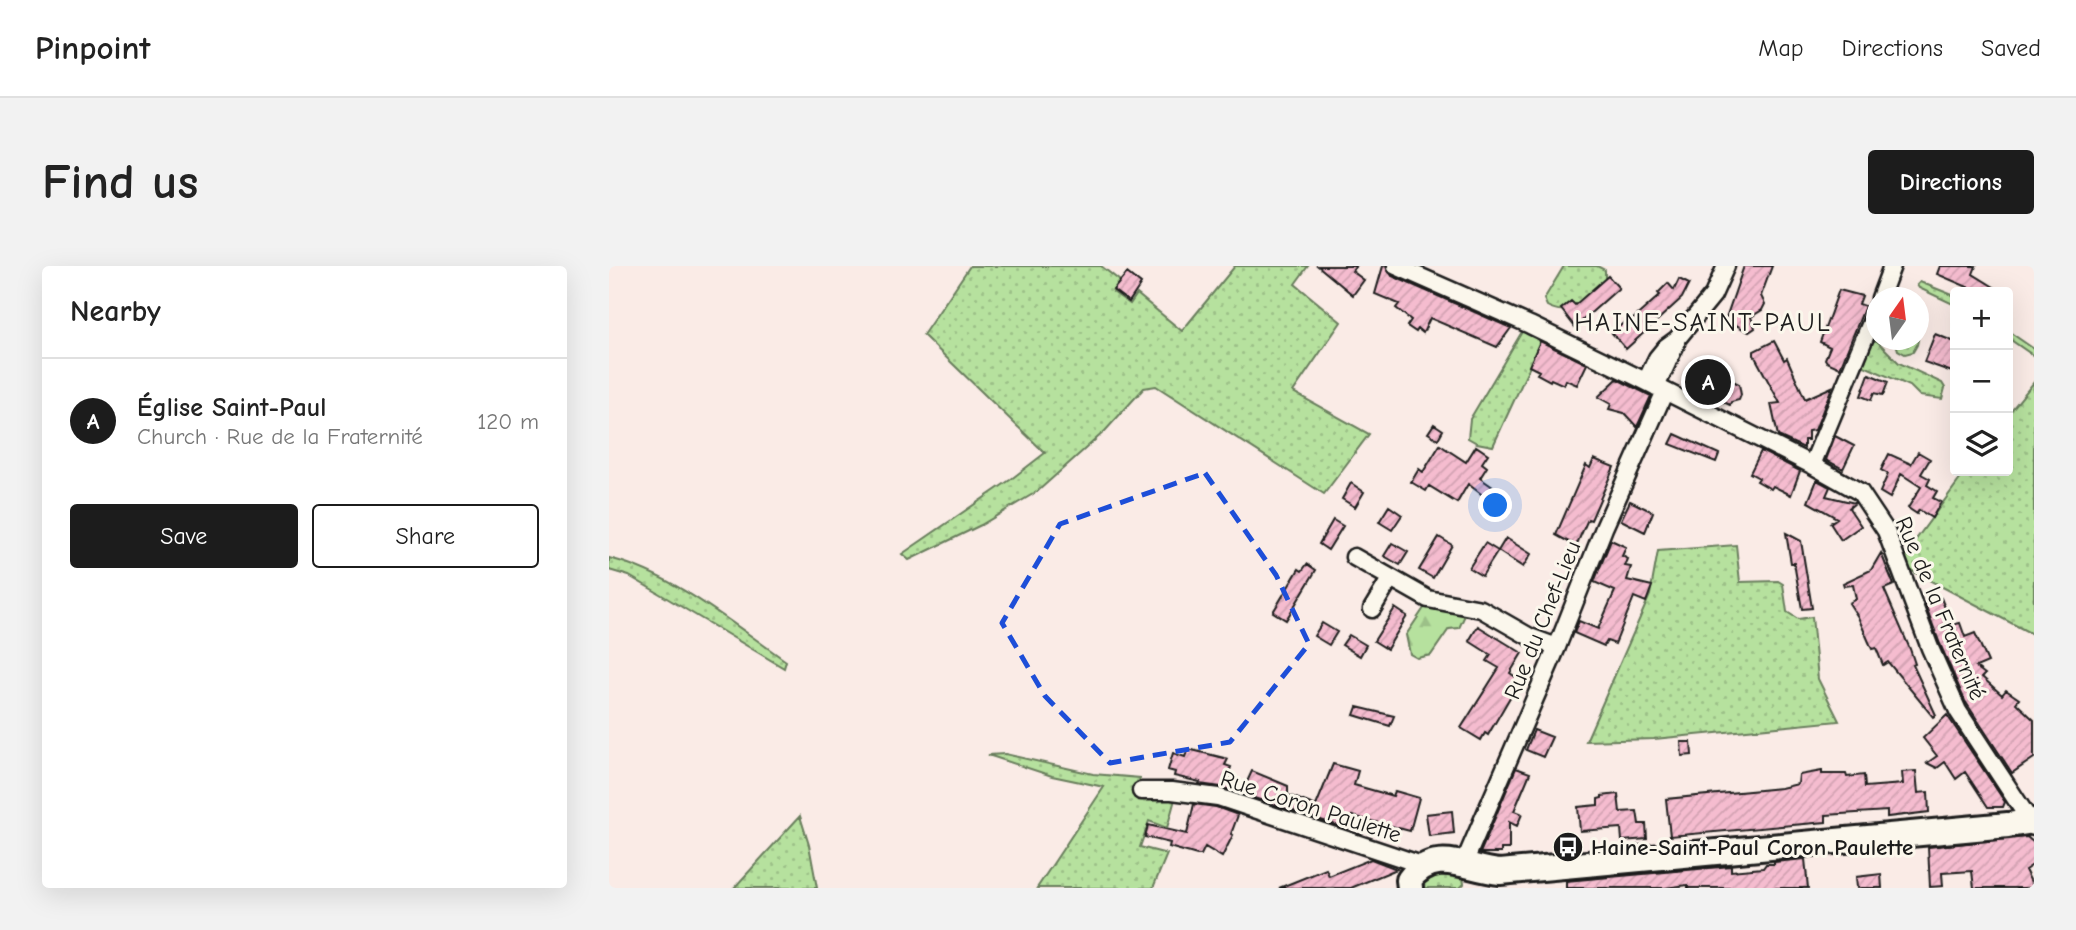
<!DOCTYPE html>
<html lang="en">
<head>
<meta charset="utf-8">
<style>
  :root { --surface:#fff; --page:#f2f2f2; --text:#222; --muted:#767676; --line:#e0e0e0; --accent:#1c1c1c }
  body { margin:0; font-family:"Comic Neue",sans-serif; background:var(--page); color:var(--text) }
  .controls { position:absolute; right:21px; top:21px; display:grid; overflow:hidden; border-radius:7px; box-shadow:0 7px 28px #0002 }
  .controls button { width:63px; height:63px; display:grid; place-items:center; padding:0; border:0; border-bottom:2px solid var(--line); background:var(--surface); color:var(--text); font:35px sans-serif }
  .compass { position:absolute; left:1257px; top:21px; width:63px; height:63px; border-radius:50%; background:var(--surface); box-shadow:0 7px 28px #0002; rotate:14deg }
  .you { position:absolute; left:887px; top:240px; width:24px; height:24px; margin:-18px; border:5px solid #fff; border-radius:50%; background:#1a73e8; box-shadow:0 0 0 10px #1a73e833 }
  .badge { display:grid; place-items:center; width:46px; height:46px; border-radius:50%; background:var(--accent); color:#fff; font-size:23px; font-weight:700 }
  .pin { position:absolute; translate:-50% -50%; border:4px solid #fff; box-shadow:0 2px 7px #0006 }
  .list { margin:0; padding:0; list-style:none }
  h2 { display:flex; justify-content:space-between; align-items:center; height:91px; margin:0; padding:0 28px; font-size:30px }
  h2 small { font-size:23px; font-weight:400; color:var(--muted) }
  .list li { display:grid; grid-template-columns:46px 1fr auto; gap:21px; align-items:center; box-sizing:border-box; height:126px; padding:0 28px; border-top:2px solid var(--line) }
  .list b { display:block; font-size:26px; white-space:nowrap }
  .list p { margin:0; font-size:23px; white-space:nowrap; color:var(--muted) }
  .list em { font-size:23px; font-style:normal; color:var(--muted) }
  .actions { display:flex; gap:14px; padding:21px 28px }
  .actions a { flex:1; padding:16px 0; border:2px solid var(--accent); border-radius:7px; text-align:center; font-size:24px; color:var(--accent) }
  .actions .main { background:var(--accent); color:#fff }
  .icon { flex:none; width:38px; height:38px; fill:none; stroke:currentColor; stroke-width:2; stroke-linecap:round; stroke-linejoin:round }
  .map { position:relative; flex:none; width:1425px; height:622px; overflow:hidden; border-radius:7px }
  header { display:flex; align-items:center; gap:42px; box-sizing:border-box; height:98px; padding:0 35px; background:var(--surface); border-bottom:2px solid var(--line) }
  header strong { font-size:33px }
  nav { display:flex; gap:38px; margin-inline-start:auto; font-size:24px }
  .intro { display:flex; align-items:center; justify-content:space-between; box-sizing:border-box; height:168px; padding:0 42px }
  h1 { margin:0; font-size:49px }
  .button { padding:18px 32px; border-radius:7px; background:var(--accent); color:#fff; font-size:24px; font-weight:700 }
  main { display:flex; gap:42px; padding:0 42px }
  aside { flex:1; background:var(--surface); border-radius:7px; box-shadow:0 7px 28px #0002 }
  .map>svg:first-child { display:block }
</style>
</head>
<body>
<header>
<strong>Pinpoint</strong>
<nav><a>Map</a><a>Directions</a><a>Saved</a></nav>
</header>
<div class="intro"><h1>Find us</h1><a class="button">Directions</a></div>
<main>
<aside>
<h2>Nearby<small></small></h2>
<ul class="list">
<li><span class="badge">A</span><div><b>Église Saint-Paul</b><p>Church · Rue de la Fraternité</p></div><em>120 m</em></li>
</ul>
<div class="actions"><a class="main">Save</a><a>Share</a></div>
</aside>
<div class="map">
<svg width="1425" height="622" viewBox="0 0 1425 622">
  <defs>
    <pattern id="grass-dots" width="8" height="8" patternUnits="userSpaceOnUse" patternTransform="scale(1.75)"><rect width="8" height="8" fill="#b6e19e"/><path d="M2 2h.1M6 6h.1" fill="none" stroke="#9cc088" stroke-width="1.8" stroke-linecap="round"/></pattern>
    <pattern id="forest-firs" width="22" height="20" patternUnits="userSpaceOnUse" patternTransform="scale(1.75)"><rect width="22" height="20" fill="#b6e19e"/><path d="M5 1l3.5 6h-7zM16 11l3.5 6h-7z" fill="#9cc088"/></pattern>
    <pattern id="building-hatch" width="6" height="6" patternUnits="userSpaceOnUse" patternTransform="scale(1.75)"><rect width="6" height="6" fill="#f5bccf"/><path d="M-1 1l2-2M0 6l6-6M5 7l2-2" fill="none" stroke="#d1a1b1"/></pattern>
  </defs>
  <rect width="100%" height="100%" fill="#faebe6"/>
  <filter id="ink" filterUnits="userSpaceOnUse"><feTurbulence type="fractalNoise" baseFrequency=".0143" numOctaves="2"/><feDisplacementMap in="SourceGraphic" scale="14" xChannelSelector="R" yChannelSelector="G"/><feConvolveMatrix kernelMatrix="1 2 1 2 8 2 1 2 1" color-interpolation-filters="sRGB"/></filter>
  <g filter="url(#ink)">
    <path fill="url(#grass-dots)" stroke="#697e5d" stroke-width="2" d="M361 0H492L511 15 504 26 521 38 528 28 573 65 626 0H699L686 18 732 56 684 126 760 168 715 228 547 120 535 122 496 165 429 225 372 259 300 294 293 288 401 214 436 187 314 69Z
      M955 0H988L996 4V16C978 31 963 54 938 40L935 33Z
      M1311 16 1346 30V39L1310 22 1308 19Z
      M914 64 933 74 884 180 868 177 859 172 861 153Z
      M1399 65 1425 83V90L1399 72Z
      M1286 74H1309L1308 79 1304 86 1296 88 1289 84Z
      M1263 75H1268L1290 97 1333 117 1336 122 1333 133 1311 130 1301 120 1253 99Z
      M1425 116V369L1301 304 1295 290 1357 205H1399V148Z
      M1127 279 1131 316 1169 315 1174 318 1178 346 1189 353 1203 351 1209 413 1230 455 1045 473 977 475 1041 329 1049 285Z
      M0 292C66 309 121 356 177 395L175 402 51 328 20 310 0 304Z
      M396 488 484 508 531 512 529 518 532 525 568 526 558 562 540 555 531 581 558 588 544 622H428L495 521 443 510 379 489Z
      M191 550 200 579 208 622H125Z
      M844 607 854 611 855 618 851 622H811C816 608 830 608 844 607Z"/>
    <path fill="url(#forest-firs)" stroke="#697e5d" stroke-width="2" d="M817 339 857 347 850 362 840 363 822 389 808 392 801 388 797 369Z"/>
    <path fill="url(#building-hatch)" stroke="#1c1c1c" stroke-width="2" d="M709 0H747L743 5 755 14 744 29Z
      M774 0H777L783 10 902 62 888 81 821 52 814 67 809 63 807 66 798 60 802 54 787 42 790 38 766 28Z
      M1135 0H1163L1152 30 1156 38 1153 44 1142 51 1146 62 1140 66 1127 59 1123 64 1117 52Z
      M1331 0H1367L1364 8 1393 26H1370L1328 8Z
      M518 7 532 18 520 36 504 24Z
      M999 10 1010 22 966 61 952 43 962 35 966 39Z
      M1070 13 1080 18 1073 32 1017 83 1003 67 1020 52 1022 55 1051 29 1049 27 1059 17 1065 24Z
      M1230 24 1253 30 1250 38 1256 40 1231 102 1218 96 1216 93 1221 81 1211 76Z
      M1326 68 1346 76V107L1315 96Z
      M931 75 978 98 968 119 957 114 955 119 942 113 941 115 928 108 930 105 920 100Z
      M1165 75 1175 94 1178 92 1196 133 1223 121 1206 164 1199 165V174H1195V182L1169 170 1162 138 1171 137 1145 89V85Z
      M1084 97 1093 113 1105 106 1130 118 1132 129 1130 134 1122 136 1121 139 1075 117 1080 101 1082 102Z
      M1260 108 1279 116 1274 129 1265 127 1262 134 1252 130Z
      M1008 113 1042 130 1028 161 1015 147 1000 143 1002 138 989 131Z
      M825 158 834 164 829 173 819 167Z
      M1066 168 1110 188 1107 196 1061 178Z
      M1226 170 1245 180 1234 203 1217 194Z
      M831 179 857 196 867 180 879 188 873 197 878 201 871 212 891 226 884 237 859 218 848 237 820 220 817 225 802 216 810 203 814 206Z
      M1152 185 1191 205 1182 229 1164 220 1162 223 1148 215 1150 212 1141 207Z
      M1309 186 1321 193 1312 208 1321 213 1318 219 1328 225 1324 232 1332 236 1323 252 1310 244 1308 248 1299 242 1312 221 1292 208 1281 232 1271 226 1279 208 1272 204 1280 188 1302 198Z
      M985 193 1005 201 982 254 979 253 967 280 947 269 977 199 981 202Z
      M1208 214 1221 221 1217 230 1246 237 1240 242 1252 260 1232 274 1221 257 1228 252 1199 236Z
      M742 217 755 226 746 241 733 233Z
      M1021 235 1044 246 1036 266 1012 254Z
      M780 240 793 249 783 264 770 256Z
      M724 254 734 260 719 284 710 278Z
      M1177 267 1192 275 1203 342 1193 343 1185 297H1182Z
      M830 271 843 279 824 312 810 304Z
      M897 272 922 288 914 301 889 285Z
      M1002 274 1017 281 1013 290 1019 293 1016 300 1022 301 1018 314 1043 320 1037 336 1025 331 1006 378 998 375 995 380 965 367 970 355 989 363 1006 325 985 316Z
      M783 277 799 286 791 299 775 290Z
      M876 277 889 285 873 310 860 302Z
      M1272 287 1285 319 1275 323 1301 383 1306 398 1304 399 1327 449 1324 451 1279 396 1274 399 1267 382 1263 383 1249 351 1240 337 1247 333 1244 319 1235 320 1234 317 1262 304Z
      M698 298 707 304 677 354 664 346 690 303 693 305Z
      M1332 332 1343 359 1351 357 1356 371 1366 367 1379 396 1367 401 1376 408 1373 411 1393 429 1397 424 1410 433 1407 437 1425 454V492L1403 507 1356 435 1331 378 1316 338Z
      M786 342 798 350 778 383 765 375Z
      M713 357 728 366 720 379 705 370Z
      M869 360 913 387 901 407 911 414 879 469 876 467 872 474 852 462 890 402 878 395 882 389 860 375Z
      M740 369 757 379 751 390 733 379Z
      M748 441 785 450 781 460 745 449Z
      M1338 449 1396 536 1394 541H1379L1356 506 1347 513 1336 496 1328 502 1318 497 1328 490 1314 472Z
      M925 464 943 471 934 491 917 484Z
      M1072 476H1082L1083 489 1073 490Z
      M579 483 619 493 616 499 622 501 618 512 637 518 643 505 679 520V529L707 540 724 498 749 505 745 519 784 530 786 525 810 532 801 565 743 550 739 563 612 521 590 518 591 516 565 510 566 506 559 504 564 487 576 491Z
      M907 502 921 507 905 545 913 548 908 560 900 556V583H892V587H871Z
      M1213 505V508H1237L1238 511 1255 509 1256 521 1294 518 1293 506 1307 505 1309 527 1319 526 1320 546 1278 551V545L1217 549V556L1061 570 1057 533 1172 522 1189 518 1190 509Z
      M1009 528 1011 546 1028 545 1030 558H1037L1038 573 1013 575 1012 562 971 565 969 541 989 539V533L993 532V530Z
      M585 538 607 541 629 549 622 568 624 569 613 591 596 581 592 589H588L560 581 561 577 536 571 539 559 578 568Z
      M843 545 845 567 820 570 817 548Z
      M1418 571 1425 577V598L1416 604 1425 622H1365L1363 605 1333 607 1334 620 1321 621 1319 581Z
      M762 593 788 603 742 622H670L717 603 720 610Z
      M1196 593 1199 622H1079V619L1056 622H957V615L1122 600V605L1154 602 1157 598H1165V596Z
      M1272 608 1273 622H1248L1247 611Z"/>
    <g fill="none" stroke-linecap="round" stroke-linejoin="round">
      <g stroke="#1c1c1c" stroke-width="21">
        <path id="minor" d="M787 0 921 59 1028 111 1203 199 1251 226 1277 265 1321 382 1349 445 1425 561
          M1271 32 1283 0
          M1037 115 1048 92 1057 81 1068 73 1104 29 1117 0
          M1047 121 1067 78
          M1203 199 1268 42
          M745 291 819 333 872 343 921 371 948 381
          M763 343 781 313
          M532 525H563L609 531 816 600
          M848 596 859 588 948 381 995 262 1056 125"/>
      </g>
      <g stroke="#1c1c1c" stroke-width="30">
        <path id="primary" d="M801 622 800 614C826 580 857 603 891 606L1399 559 1425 555"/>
      </g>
      <use href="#minor" stroke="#fbf7ec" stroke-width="16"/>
      <use href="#primary" stroke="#fbf7ec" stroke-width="24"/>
    </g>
  </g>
  <path fill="none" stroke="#1d4ed8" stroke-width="5" stroke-dasharray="14 9" stroke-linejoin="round" d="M596 207 667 309 700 378 621 476 501 497 436 430 393 357 451 258Z"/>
  <defs>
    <g id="bus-disc" transform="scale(1.575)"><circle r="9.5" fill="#1c1c1c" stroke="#fbf7ec"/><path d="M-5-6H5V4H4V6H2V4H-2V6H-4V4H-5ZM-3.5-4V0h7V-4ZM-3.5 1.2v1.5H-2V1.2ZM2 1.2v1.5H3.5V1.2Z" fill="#fff"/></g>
  </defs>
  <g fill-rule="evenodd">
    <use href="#bus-disc" x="959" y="581"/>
  </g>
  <g text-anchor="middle" stroke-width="6" stroke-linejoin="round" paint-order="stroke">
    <g font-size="23" fill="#1c1c1c" stroke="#fbf7ec">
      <text transform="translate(1332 342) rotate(67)" y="8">Rue de la Fraternité</text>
      <text transform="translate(933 354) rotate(-68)" y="8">Rue du Chef-Lieu</text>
      <text transform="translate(702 540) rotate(18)" y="8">Rue Coron Paulette</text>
    </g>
    <g font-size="23" font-weight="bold" fill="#1c1c1c" stroke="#fbf7ec" text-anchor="start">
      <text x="982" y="589">Haine-Saint-Paul Coron Paulette</text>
    </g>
    <g font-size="26" letter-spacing="2" fill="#1c1c1c" stroke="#fbf7ec">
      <text x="1094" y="65">HAINE-SAINT-PAUL</text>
    </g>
  </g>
</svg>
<div class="controls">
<button>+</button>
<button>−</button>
<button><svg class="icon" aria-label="layers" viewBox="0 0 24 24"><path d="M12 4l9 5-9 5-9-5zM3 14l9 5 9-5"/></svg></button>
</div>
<svg class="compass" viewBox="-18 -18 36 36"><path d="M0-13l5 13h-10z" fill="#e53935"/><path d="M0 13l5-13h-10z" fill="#767676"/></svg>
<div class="you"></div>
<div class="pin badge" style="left:1099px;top:116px">A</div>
</div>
</main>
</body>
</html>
